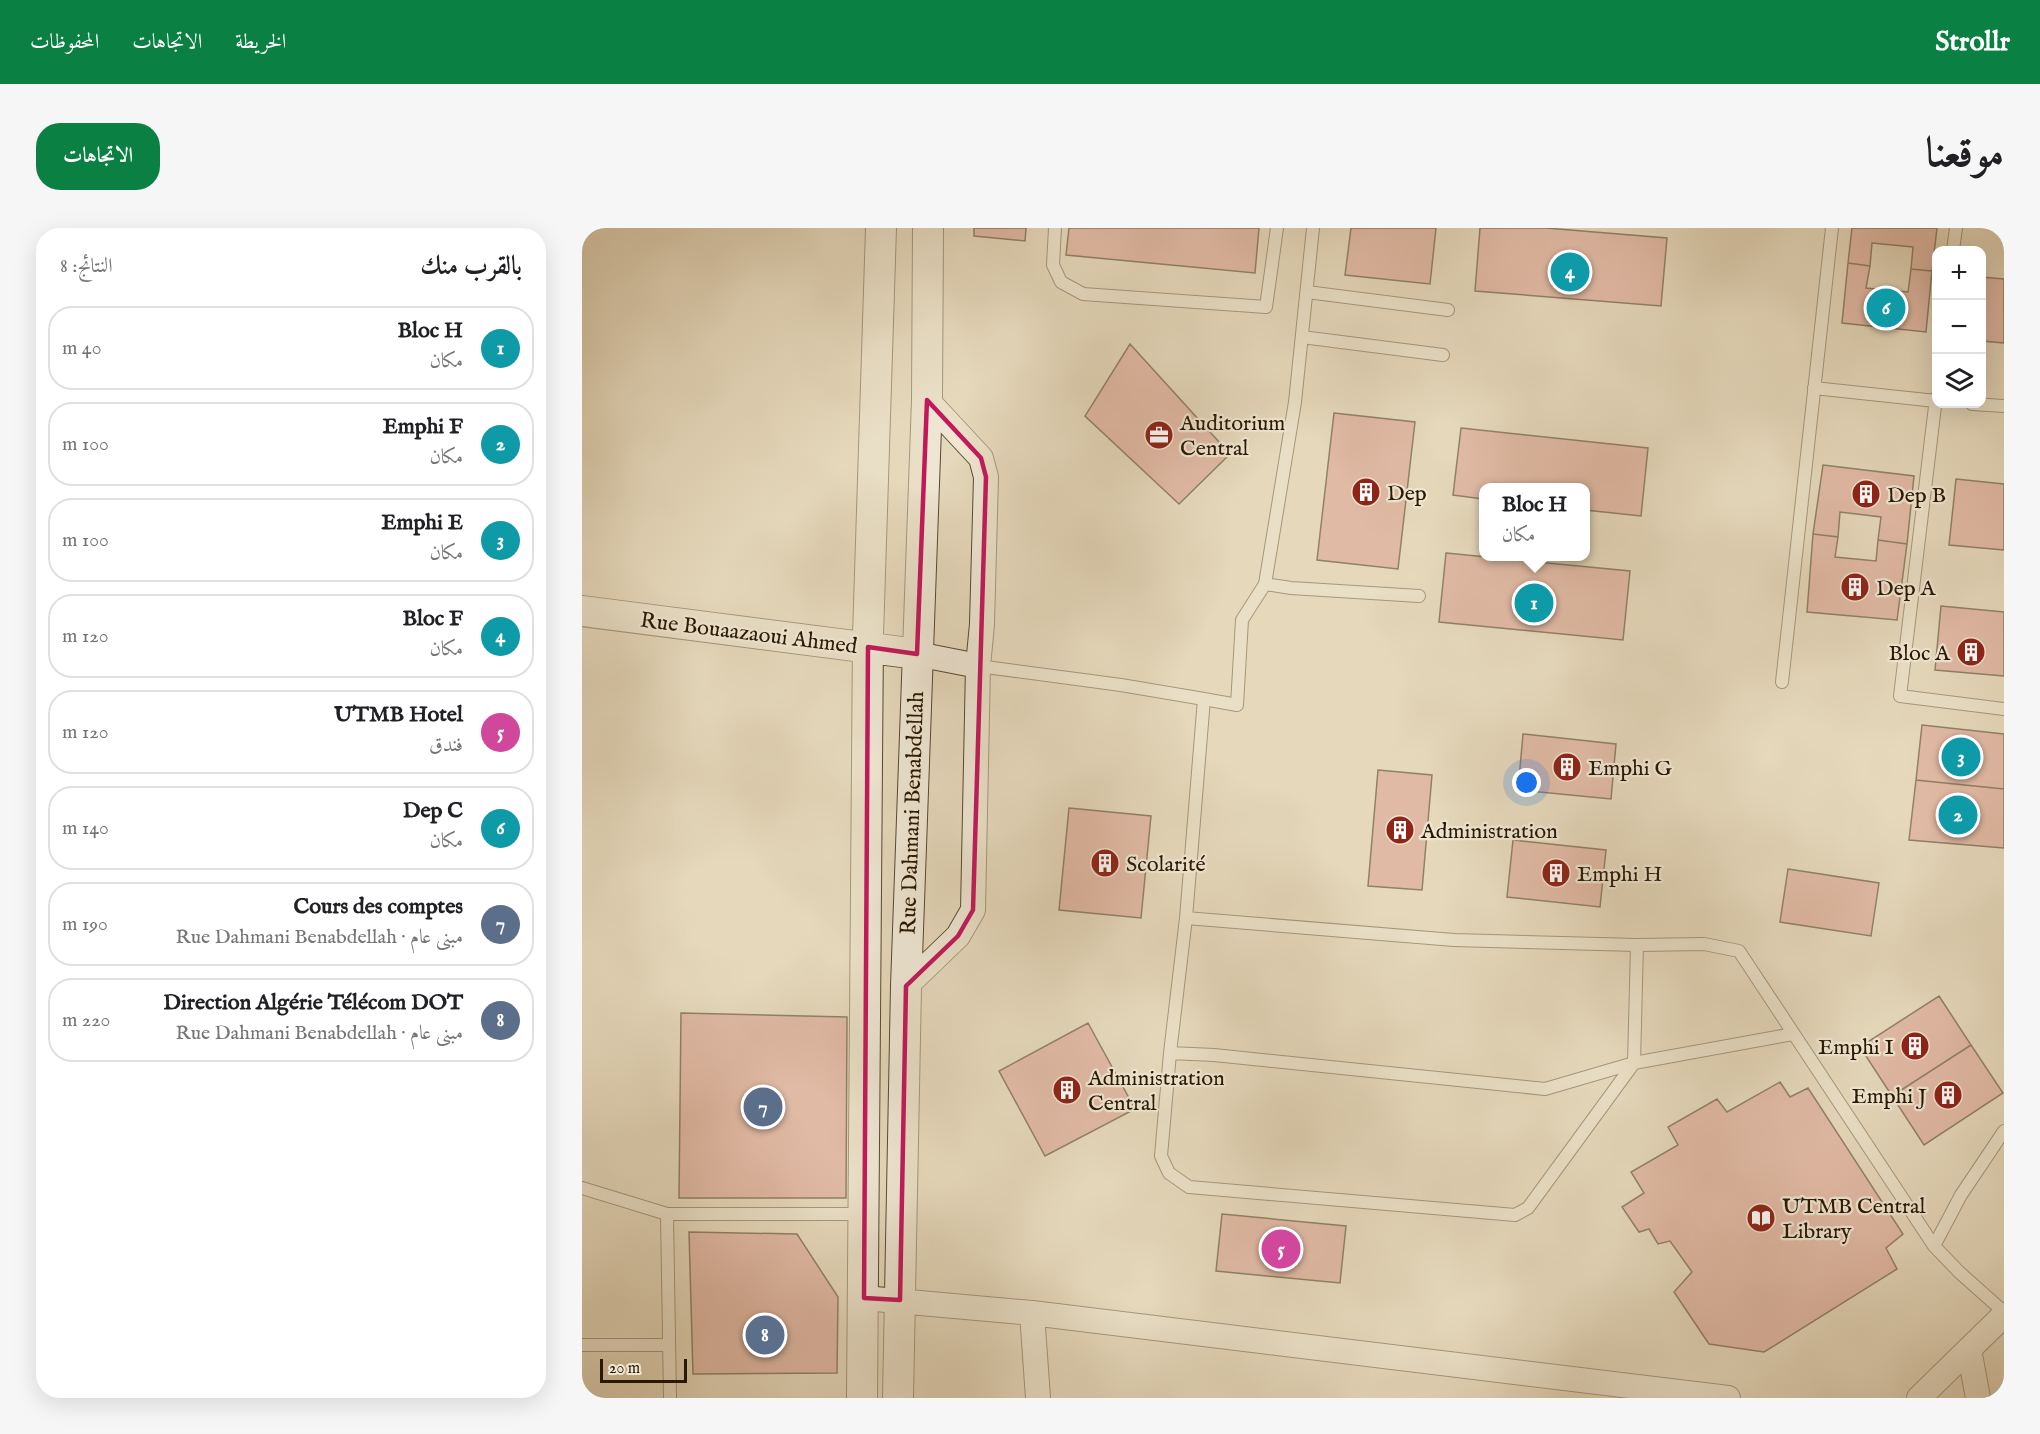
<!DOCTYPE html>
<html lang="ar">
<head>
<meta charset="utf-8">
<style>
  :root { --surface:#fff; --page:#f6f6f6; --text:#202124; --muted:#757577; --line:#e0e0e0; --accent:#0b8043 }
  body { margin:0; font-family:"IM FELL English",Amiri,serif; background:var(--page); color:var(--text); direction:rtl }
  .controls { position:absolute; right:18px; top:18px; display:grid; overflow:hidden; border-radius:12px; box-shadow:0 6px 24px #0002 }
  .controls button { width:54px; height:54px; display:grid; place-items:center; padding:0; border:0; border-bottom:2px solid var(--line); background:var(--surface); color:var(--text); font:30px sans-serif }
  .scale { position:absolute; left:18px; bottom:15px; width:87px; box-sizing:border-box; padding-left:6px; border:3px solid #2a1800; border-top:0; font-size:16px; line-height:21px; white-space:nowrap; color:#2a1800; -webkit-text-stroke:4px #eee6d3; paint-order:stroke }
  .you { position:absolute; left:945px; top:555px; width:21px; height:21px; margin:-15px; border:4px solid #fff; border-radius:50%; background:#1a73e8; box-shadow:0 0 0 9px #1a73e833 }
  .badge { display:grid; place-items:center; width:39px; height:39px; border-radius:50%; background:var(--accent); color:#fff; font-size:20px; font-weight:700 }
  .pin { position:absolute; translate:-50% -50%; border:3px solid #fff; box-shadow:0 2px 6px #0006 }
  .popup { position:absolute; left:897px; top:255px; width:111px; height:78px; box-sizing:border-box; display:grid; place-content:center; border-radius:12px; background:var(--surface); filter:drop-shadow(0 2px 4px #0005); font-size:20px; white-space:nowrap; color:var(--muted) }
  .popup b { font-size:22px; color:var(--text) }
  .popup::after { content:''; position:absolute; left:50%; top:100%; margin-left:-12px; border:12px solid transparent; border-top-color:var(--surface) }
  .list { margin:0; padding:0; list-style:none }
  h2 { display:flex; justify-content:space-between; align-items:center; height:78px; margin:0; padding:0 24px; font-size:26px }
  h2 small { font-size:20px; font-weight:400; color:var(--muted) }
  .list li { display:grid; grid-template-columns:39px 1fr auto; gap:18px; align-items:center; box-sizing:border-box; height:84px; margin:0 12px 12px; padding:0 12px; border:2px solid var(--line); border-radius:24px }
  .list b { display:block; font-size:22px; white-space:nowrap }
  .list p { margin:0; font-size:20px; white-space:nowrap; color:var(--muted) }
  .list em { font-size:20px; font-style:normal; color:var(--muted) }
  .icon { flex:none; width:33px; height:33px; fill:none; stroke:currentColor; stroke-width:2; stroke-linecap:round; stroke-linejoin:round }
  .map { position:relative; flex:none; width:1422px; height:1170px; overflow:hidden; direction:ltr; border-radius:24px }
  header { display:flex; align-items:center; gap:36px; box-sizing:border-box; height:84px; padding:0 30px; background:var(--accent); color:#fff }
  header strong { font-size:28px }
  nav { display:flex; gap:33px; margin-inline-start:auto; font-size:21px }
  .intro { display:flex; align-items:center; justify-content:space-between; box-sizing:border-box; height:144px; padding:0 36px }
  h1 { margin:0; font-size:42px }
  .button { padding:15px 27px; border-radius:24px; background:var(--accent); color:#fff; font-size:21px; font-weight:700 }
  main { display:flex; gap:36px; padding:0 36px }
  aside { flex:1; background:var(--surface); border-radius:24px; box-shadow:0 6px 24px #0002 }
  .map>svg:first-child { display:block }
</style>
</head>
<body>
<header>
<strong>Strollr</strong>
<nav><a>الخريطة</a><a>الاتجاهات</a><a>المحفوظات</a></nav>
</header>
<div class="intro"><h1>موقعنا</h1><a class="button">الاتجاهات</a></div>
<main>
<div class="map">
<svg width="1422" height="1170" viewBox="0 0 1422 1170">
  <rect width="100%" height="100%" fill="#e5d8bb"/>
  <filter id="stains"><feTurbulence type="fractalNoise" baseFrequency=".00333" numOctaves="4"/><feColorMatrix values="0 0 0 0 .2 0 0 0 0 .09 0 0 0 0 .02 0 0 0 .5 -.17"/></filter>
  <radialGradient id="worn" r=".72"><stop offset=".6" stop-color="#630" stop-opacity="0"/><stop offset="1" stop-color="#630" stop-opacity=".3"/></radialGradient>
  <path fill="#db968a" stroke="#2a1800" stroke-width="1.5" d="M392 0H444L443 13 392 8Z
    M487 0H677L673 45 484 27Z
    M769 0H854L848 56 763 47Z
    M898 0H964L1085 10 1079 78 893 63Z
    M1270 0H1355L1350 43 1329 41 1331 19 1290 15 1288 38 1266 35Z
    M1266 35 1288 38 1284 60 1326 64 1329 41 1350 43 1344 104 1260 95Z
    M1400 49 1422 51V115L1400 113Z
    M548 116 648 226 597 276 503 188Z
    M752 185 833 194 816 341 735 332Z
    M879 200 1066 220 1059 288 1003 282V260H901V271L871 267Z
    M1241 237 1332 248 1325 316 1296 312 1299 289 1258 284 1256 309 1231 306Z
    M1374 251 1422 256V322L1367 317Z
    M1231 306 1256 309 1253 329 1294 333 1296 312 1325 316 1315 392 1225 384Z
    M864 325 1048 343 1041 412 857 394Z
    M1359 378 1422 384V448L1353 442Z
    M1340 497 1422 506V561L1334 552Z
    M941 506 1034 516 1029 571 936 562Z
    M796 542 850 547 840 662 786 658Z
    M1334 552 1422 561V620L1327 612Z
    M487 580 569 588 559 690 477 682Z
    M931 612 1024 622 1018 679 925 669Z
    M1206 641 1297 655 1289 708 1198 694Z
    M1357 768 1389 817 1310 868 1278 819Z
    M99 785 265 789 264 970H97Z
    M506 795 553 881 463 928 417 843Z
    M1389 817 1421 865 1342 917 1310 868Z
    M1198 854 1208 869 1226 860 1321 1006 1304 1020 1315 1041 1182 1124 1127 1116 1092 1064 1110 1044 1088 1013 1076 1016 1067 1001 1057 1004 1040 979 1062 965 1049 944 1096 917 1086 899 1135 871 1145 884Z
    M640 986 764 998 758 1055 634 1043Z
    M107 1004 215 1006 256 1069 255 1145 111 1146Z"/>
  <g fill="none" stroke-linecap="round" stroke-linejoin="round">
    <g stroke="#59482f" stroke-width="14">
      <path id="service" d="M473 0 471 37 479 54 501 66 684 79 695 0
        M731 0 713 174 683 356 709 360 837 368
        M1371 22 1374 0
        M725 64 866 82
        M720 109 861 127
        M1232 160 1354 173
        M1354 170 1318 468 1422 481
        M1390 176 1422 178
        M683 356 660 392 655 477 622 471 604 690 588 825 579 928 587 945 607 959 933 987 946 980 1052 835 1055 717
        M396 438 539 457 622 471
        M1200 454 1250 0
        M604 690 872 712 1055 717 1122 716 1157 723 1352 1018 1377 1044 1422 1084
        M588 825 632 827 963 861 1052 835 1211 806
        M0 960 85 986H282
        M85 986 88 1170
        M1352 1018 1379 967 1422 903
        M0 1117H87"/>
    </g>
    <g stroke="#59482f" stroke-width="26">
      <path id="minor" d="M335 426 396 438
        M324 758 376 708 391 682 396 438 400 396 404 249 399 230 345 172
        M282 1070 450 1085 1146 1170
        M450 1085 456 1170
        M1387 1121 1396 1170
        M1337 1170 1422 1087"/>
    </g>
    <g stroke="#59482f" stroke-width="32">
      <path id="tertiary" d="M0 383 335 426
        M280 1170 286 408 299 0
        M316 1170 324 758 345 172 346 0"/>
    </g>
    <use href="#service" stroke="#eee6d3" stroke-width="12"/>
    <use href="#minor" stroke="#eee6d3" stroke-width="24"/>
    <use href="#tertiary" stroke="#eee6d3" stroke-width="30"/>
  </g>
  <path d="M0 0H1422V1170H0ZM345 172 399 230 404 249 391 682 376 708 324 758 318 1072 282 1070 286 419 335 426Z" fill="#e5d8bb" fill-opacity=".55" fill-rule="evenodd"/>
  <path fill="none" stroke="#c2185b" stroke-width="4.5" stroke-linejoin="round" d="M345 172 399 230 404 249 391 682 376 708 324 758 318 1072 282 1070 286 419 335 426Z"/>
  <defs>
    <g id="office-disc" transform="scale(1.5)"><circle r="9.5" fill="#8f2418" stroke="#eee6d3"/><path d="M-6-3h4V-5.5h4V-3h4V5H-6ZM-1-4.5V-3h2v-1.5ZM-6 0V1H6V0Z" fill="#fff"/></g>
    <g id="building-disc" transform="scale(1.5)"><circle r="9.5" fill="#8f2418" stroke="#eee6d3"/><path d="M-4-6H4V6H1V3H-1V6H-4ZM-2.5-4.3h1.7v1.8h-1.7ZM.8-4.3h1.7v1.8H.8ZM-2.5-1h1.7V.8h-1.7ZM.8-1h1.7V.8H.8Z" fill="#fff"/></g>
    <g id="library-disc" transform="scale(1.5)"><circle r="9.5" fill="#8f2418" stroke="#eee6d3"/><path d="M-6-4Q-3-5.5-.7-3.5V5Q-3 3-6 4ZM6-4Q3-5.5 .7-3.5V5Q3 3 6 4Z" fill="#fff"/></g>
  </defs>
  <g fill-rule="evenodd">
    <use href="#office-disc" x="577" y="207"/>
    <use href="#building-disc" x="784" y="264"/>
    <use href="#building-disc" x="1284" y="266"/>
    <use href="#building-disc" x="1273" y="359"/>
    <use href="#building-disc" x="1389" y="424"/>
    <use href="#building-disc" x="985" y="539"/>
    <use href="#building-disc" x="818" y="602"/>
    <use href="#building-disc" x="523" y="635"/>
    <use href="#building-disc" x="974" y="645"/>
    <use href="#building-disc" x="1333" y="818"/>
    <use href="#building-disc" x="485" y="862"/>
    <use href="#building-disc" x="1366" y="867"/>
    <use href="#library-disc" x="1179" y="990"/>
  </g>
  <g text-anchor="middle" stroke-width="4.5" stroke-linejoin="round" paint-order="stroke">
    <g font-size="22" fill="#2a1800" stroke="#eee6d3" text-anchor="start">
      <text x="598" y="202">Auditorium<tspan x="598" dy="25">Central</tspan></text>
      <text x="805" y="272">Dep</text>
      <text x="1305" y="274">Dep B</text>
      <text x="1294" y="367">Dep A</text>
      <text x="1368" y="432" text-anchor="end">Bloc A</text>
      <text x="1006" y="547">Emphi G</text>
      <text x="839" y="610">Administration</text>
      <text x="544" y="643">Scolarité</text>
      <text x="995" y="653">Emphi H</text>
      <text x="1312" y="826" text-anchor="end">Emphi I</text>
      <text x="506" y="857">Administration<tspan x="506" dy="25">Central</tspan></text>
      <text x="1345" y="875" text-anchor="end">Emphi J</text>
      <text x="1200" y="985">UTMB Central<tspan x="1200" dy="25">Library</tspan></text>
    </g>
    <g font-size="22" fill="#2a1800" stroke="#eee6d3">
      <text transform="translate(167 404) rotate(7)" y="8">Rue Bouaazaoui Ahmed</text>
      <text transform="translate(329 585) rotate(-88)" y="8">Rue Dahmani Benabdellah</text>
    </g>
  </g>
  <rect width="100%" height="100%" filter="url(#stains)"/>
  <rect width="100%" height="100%" fill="url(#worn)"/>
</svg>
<div class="controls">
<button>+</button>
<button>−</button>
<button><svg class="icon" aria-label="layers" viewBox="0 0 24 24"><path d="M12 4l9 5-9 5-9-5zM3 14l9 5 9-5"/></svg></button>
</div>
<div class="scale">20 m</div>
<div class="you"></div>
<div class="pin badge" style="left:952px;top:375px;background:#0f9aa8">1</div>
<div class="popup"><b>Bloc H</b>مكان</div>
<div class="pin badge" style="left:1376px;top:587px;background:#0f9aa8">2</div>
<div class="pin badge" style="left:1379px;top:529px;background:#0f9aa8">3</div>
<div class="pin badge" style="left:988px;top:44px;background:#0f9aa8">4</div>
<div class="pin badge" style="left:699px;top:1021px;background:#d1479c">5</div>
<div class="pin badge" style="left:1304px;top:80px;background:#0f9aa8">6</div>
<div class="pin badge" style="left:181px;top:879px;background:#5c6f8a">7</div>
<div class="pin badge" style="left:183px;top:1107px;background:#5c6f8a">8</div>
</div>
<aside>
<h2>بالقرب منك<small>النتائج: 8</small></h2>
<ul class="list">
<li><span class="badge" style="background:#0f9aa8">1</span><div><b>Bloc H</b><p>مكان</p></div><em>40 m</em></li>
<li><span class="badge" style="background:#0f9aa8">2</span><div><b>Emphi F</b><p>مكان</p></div><em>100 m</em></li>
<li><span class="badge" style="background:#0f9aa8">3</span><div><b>Emphi E</b><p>مكان</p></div><em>100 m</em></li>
<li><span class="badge" style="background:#0f9aa8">4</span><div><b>Bloc F</b><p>مكان</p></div><em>120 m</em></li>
<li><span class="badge" style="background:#d1479c">5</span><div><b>UTMB Hotel</b><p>فندق</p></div><em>120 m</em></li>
<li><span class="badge" style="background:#0f9aa8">6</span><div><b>Dep C</b><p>مكان</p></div><em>140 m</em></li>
<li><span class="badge" style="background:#5c6f8a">7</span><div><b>Cours des comptes</b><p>مبنى عام · Rue Dahmani Benabdellah</p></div><em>190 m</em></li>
<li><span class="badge" style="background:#5c6f8a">8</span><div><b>Direction Algérie Télécom DOT</b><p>مبنى عام · Rue Dahmani Benabdellah</p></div><em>220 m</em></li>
</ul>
</aside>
</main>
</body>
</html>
